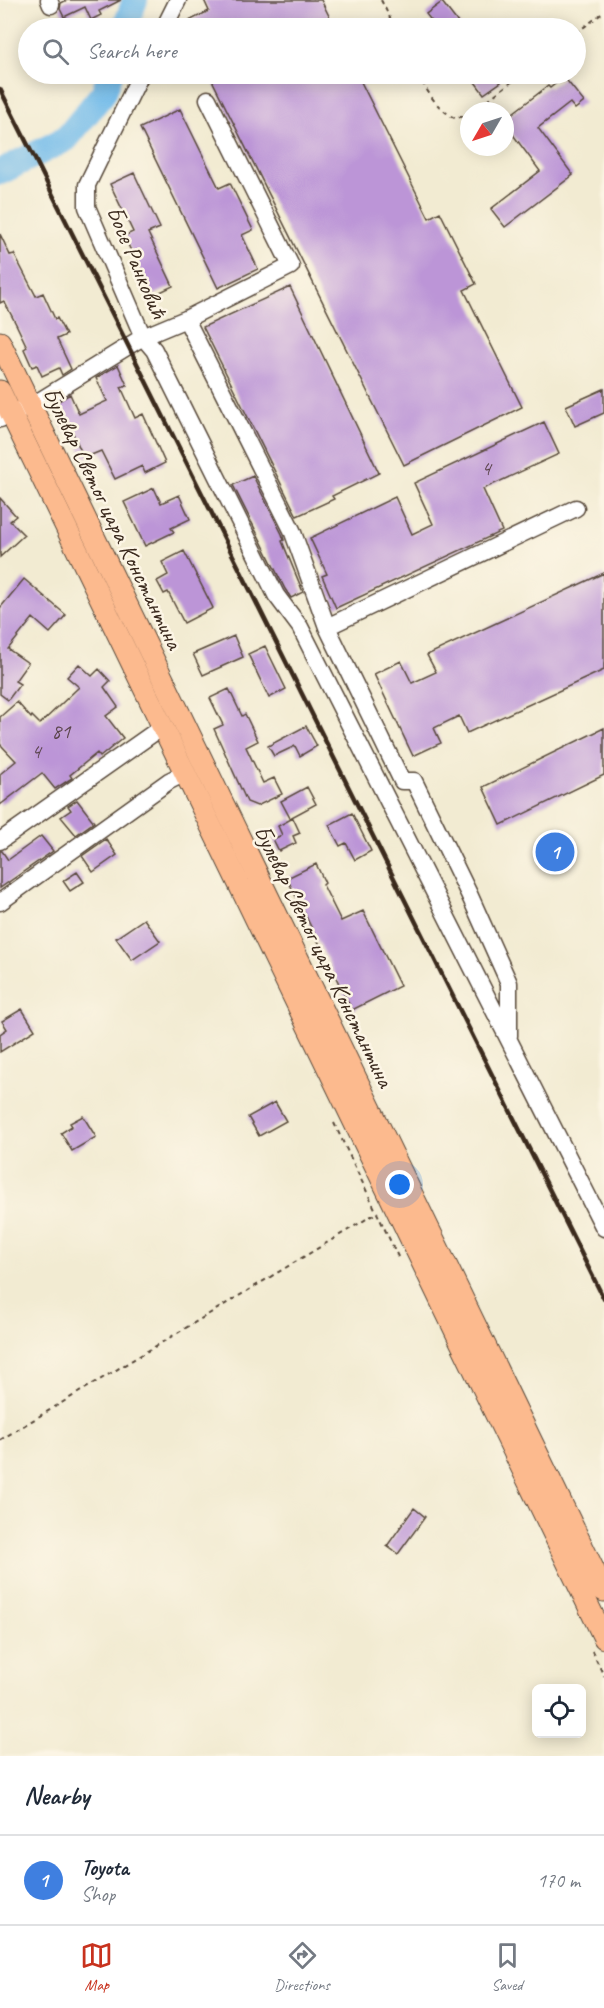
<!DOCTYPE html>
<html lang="en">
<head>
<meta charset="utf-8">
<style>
  :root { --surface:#fff; --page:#f2f2f3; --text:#1f2937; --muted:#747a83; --line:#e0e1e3; --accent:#c8321e }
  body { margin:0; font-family:Caveat,sans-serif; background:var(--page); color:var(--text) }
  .controls { position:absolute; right:18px; bottom:18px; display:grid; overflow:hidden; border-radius:9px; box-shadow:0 3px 15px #0003 }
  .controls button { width:54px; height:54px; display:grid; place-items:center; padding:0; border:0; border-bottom:2px solid var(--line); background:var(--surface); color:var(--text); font:30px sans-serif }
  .compass { position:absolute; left:460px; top:102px; width:54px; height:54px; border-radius:50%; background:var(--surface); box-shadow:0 3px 15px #0003; rotate:231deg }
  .you { position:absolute; left:400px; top:1185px; width:21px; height:21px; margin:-15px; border:4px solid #fff; border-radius:50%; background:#1a73e8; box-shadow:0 0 0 9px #1a73e833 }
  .badge { display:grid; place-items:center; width:39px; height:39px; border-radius:50%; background:var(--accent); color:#fff; font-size:20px; font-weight:700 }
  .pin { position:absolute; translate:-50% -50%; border:3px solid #fff; box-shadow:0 2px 6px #0006 }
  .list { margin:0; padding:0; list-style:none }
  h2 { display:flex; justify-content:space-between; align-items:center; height:78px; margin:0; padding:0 24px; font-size:26px }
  h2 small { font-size:20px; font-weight:400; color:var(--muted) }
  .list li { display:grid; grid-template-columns:39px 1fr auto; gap:18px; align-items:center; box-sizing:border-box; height:90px; padding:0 24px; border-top:2px solid var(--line) }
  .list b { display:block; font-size:22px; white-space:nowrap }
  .list p { margin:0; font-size:20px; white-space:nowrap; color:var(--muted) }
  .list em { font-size:20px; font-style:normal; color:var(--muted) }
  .icon { flex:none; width:33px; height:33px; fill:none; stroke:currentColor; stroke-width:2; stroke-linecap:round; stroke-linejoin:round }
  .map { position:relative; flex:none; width:604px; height:1756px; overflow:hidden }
  .search { position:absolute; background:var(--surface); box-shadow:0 3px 15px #0003; left:18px; right:18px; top:18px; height:66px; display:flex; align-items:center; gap:15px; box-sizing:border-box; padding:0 21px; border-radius:33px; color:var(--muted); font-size:22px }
  .sheet { height:168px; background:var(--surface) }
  nav { display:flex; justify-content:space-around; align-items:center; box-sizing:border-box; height:84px; border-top:2px solid var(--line); background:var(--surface); font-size:16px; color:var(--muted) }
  nav a { display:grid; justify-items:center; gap:3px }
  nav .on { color:var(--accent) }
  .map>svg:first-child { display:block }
</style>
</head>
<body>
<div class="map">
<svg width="604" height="1756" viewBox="0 0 604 1756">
  <rect width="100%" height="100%" fill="#fcf5e5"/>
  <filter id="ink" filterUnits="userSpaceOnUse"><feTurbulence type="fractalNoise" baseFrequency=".0167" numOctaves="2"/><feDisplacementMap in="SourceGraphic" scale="12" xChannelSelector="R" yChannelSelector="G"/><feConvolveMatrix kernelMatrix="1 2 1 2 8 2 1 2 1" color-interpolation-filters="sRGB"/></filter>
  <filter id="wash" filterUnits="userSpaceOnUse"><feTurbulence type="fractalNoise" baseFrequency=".008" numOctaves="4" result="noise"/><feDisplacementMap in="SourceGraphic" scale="24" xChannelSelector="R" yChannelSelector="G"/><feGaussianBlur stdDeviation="1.35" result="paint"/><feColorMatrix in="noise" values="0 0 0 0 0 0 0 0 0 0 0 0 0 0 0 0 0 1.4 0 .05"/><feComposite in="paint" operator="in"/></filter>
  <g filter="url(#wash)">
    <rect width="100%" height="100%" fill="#f2ebd2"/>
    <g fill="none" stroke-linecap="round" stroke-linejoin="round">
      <path stroke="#72bbea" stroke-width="26" d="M125 28 135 0
        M0 172 66 139 104 92 110 74"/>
    </g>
    <g id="blocks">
      <path fill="#bc95d7" d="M67 0H121L99 11 101 15 91 20 85 7 64 17 60 9 61 3Z
        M204 0H321L335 28H175L209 11Z
        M442 2 462 28H437L426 14Z
        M209 74H357L429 218 440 212 476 284 464 290 522 407 404 465Z
        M469 74H494L501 82 484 94Z
        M564 77 584 102 575 109 570 103 538 128 573 175 505 227 491 209 540 171 505 124V119L548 86 550 88Z
        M180 109 219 188 230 183 253 230 242 235 258 269 218 288 140 128Z
        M134 173 160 228 148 233 173 286 152 296 124 236 133 232 110 184Z
        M0 234 10 255 14 254 36 296 43 293 55 319 57 318 66 335 57 339 71 369 62 375 59 368 42 376 37 365 32 367 24 349 27 347 16 324 4 301 0 303Z
        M290 287 379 473 332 496 334 499 297 516 203 327Z
        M118 365 127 385 121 387 135 418 143 414 165 463 145 473 142 466 115 479 101 451 84 458 72 431 66 434 52 405 70 394 79 414 107 401 96 378Z
        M604 389V413L575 426 566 406Z
        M544 422 559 454 483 489 502 531 336 608 322 576 327 574 310 538 395 497 412 534 433 524 414 483Z
        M253 476 282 534 284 540 282 541 303 592 291 598 285 589 233 485Z
        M154 488 161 503 179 495 190 519 171 528 174 532 145 546 124 502Z
        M0 498 16 516 10 521 24 535 0 557Z
        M184 551 213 608 184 623 168 592 164 594 157 581 168 575 162 562Z
        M604 573V670L467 733 459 716 434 728 441 743 413 756 374 674 401 661 412 683 436 672 427 655Z
        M24 579 66 615 50 633 33 618 8 649 28 663 15 681 20 684 8 700 0 694V608Z
        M234 636 243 657 203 675 193 654Z
        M265 646 286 689 269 698 248 654Z
        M79 664 92 676 99 669 110 681 104 687 118 707 106 716 123 738 100 757 97 753 70 775 72 778 55 789 42 773 0 805V774L16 761 0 744V717L17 702 31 718 32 716 40 724 79 687 67 677Z
        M229 689 242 716 245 714 258 741 246 747 263 783 274 778 282 794 257 806 247 802 214 729 223 725 210 698Z
        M306 726 317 746 300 756 295 746 274 756 268 746Z
        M604 728V775L501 825 483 787Z
        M307 787 316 804 290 818 281 801Z
        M77 800 94 822 76 835 61 817 71 810 68 806Z
        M352 813 371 851 355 860 346 843 340 846 329 825Z
        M293 818 300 833 293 836 296 843 279 851 273 839 282 835 278 826Z
        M41 836 53 851 0 888V851H2L8 860Z
        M106 839 117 855 93 872 82 856Z
        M316 864 325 883 323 885 341 921 363 911 400 986 352 1010 287 878Z
        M77 872 84 882 70 891 63 881Z
        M144 919 160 941 132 960 116 938Z
        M22 1009 35 1030 0 1052V1034L7 1029 2 1021Z
        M275 1102 286 1121 259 1136 248 1117Z
        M83 1116 96 1137 72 1151 61 1133 72 1126 70 1123Z
        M414 1508 425 1517 398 1554 387 1546Z"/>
    </g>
  </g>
  <g filter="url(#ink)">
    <use href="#blocks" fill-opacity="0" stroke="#564739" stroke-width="1.5"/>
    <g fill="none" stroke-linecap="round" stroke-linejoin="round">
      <g stroke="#564739" stroke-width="19">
        <path id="minor" d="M49 0 51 5
          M164 28 178 0
          M141 74 87 185V207L143 337 154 350 276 595 300 627 604 1228
          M186 319 292 530 327 627 402 781H414L469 894 509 983V1036
          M0 419 31 406 143 337 186 319 291 266 208 99
          M327 627 576 508
          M0 841 162 727
          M0 902 169 781 185 773"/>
      </g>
      <g stroke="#564739" stroke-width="23">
        <path id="major" d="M0 342 604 1591
          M0 391 604 1638"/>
      </g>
      <path stroke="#564739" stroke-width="2" stroke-dasharray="4.5 4.5" stroke-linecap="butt" d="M381 0 395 28
        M576 33 604 12
        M418 74C429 94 435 107 456 119L469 113
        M473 111 522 74
        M334 1123 400 1261
        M0 1440 378 1212
        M592 1651 604 1676"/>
      <use href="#minor" stroke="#fff" stroke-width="16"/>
      <use href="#major" stroke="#fcba8e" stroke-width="21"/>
      <path stroke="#3b2a1e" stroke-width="4.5" d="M0 89 604 1299"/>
    </g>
  </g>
  <g text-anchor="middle" stroke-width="5" stroke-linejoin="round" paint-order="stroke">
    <g font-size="21" fill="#5b454c">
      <text x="486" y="475">4</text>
      <text x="61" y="738">81</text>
      <text x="36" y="758">4</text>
    </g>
    <g font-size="24" fill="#3b2a1e" stroke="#fcf5e5">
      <text transform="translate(137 262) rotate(67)" y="8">Босе Ранковић</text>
      <text transform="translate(113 518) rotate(64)" y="8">Булевар Светог цара Константина</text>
      <text transform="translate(324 956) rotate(64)" y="8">Булевар Светог цара Константина</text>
    </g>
  </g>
</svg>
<div class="controls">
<button><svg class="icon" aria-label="locate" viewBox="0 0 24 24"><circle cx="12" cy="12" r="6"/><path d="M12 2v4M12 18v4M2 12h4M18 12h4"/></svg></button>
</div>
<svg class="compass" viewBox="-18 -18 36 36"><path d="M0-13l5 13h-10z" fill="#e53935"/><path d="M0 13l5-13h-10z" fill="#747a83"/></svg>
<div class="you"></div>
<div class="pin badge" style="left:555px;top:852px;background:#3f7fe0">1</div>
<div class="search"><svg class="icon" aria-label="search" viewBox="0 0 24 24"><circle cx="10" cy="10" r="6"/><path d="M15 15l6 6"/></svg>Search here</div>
</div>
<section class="sheet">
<h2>Nearby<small></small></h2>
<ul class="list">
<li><span class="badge" style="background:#3f7fe0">1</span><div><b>Toyota</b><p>Shop</p></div><em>170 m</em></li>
</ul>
</section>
<nav>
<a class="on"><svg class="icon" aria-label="map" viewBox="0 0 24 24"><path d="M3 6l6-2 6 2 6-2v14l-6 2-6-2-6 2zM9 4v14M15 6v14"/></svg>Map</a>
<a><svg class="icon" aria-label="directions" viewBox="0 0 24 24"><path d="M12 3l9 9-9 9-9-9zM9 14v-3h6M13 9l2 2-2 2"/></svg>Directions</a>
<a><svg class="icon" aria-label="saved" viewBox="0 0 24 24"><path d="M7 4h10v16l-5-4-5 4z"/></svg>Saved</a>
</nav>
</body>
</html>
